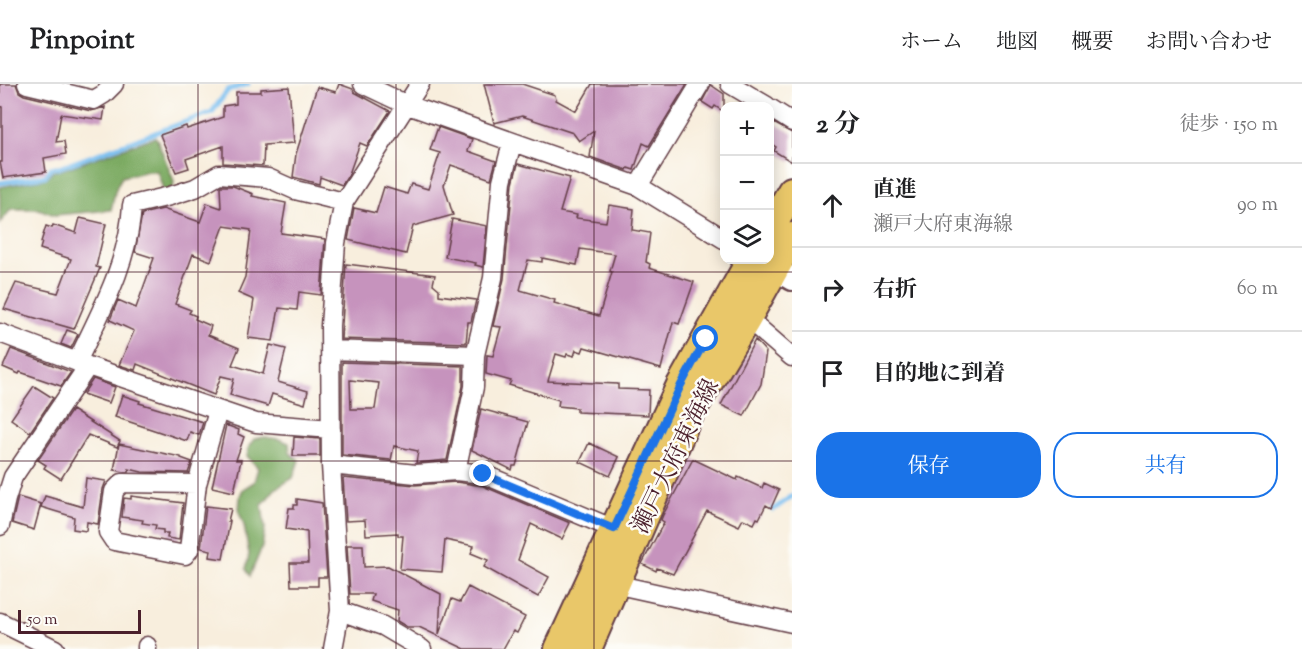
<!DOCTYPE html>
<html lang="ja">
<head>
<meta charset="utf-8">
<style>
  :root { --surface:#fff; --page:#f2f2f2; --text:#202124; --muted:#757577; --line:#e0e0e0; --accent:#1a73e8 }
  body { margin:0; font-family:"Sorts Mill Goudy","Noto Serif JP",serif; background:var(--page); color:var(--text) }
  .controls { position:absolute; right:18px; top:18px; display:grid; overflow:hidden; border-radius:12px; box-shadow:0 3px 15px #0003 }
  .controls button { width:54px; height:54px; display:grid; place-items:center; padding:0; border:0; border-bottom:2px solid var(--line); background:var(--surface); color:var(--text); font:30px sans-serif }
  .scale { position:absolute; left:18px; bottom:15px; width:123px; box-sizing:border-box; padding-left:6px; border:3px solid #4a1f2b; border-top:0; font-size:16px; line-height:21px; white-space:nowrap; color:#4a1f2b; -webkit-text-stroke:4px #fdfcf7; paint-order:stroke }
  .stop { position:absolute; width:18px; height:18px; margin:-14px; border:4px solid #1a73e8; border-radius:50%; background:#fff }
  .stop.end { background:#1a73e8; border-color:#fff; box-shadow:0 2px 6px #0008 }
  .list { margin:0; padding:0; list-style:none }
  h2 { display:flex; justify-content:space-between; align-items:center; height:78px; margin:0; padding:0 24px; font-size:26px }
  h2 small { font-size:20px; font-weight:400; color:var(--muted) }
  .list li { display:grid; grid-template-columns:39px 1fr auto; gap:18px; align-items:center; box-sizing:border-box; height:84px; padding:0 24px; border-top:2px solid var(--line) }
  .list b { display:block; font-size:22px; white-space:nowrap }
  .list p { margin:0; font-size:20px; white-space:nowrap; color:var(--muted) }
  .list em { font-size:20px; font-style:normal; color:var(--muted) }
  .actions { display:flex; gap:12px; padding:18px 24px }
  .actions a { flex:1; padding:14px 0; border:2px solid var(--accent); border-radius:24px; text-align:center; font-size:21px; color:var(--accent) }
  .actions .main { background:var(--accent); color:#fff }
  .icon { flex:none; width:33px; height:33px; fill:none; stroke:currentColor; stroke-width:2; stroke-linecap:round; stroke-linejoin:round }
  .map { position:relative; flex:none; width:792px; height:565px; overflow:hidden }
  header { display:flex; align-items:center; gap:36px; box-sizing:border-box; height:84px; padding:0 30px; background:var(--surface); border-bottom:2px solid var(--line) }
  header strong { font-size:28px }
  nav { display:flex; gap:33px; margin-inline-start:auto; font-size:21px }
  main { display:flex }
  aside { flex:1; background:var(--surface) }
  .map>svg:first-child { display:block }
</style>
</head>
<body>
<header>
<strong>Pinpoint</strong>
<nav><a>ホーム</a><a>地図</a><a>概要</a><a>お問い合わせ</a></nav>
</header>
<main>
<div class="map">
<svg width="792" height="565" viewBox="0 0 792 565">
  <rect width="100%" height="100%" fill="#fdfcf7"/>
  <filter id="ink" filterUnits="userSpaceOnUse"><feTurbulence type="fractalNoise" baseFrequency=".0167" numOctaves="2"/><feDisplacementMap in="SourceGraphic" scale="12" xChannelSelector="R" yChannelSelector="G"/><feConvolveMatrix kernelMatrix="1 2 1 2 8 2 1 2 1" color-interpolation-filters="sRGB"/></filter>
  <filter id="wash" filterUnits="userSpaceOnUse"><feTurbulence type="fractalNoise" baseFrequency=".008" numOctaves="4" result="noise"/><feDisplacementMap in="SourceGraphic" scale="24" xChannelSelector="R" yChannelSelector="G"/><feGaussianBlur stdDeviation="1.35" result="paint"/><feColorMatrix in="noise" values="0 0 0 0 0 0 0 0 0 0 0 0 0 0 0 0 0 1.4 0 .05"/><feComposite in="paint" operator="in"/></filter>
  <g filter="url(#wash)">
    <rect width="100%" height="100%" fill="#f8eedd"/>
    <path fill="#7caa62" stroke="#636446" stroke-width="1.5" d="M155 53 157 55 174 97 173 104 164 108 157 87H148L122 93C113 107 115 111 111 126L55 131 38 125H11L0 139V103L47 94 53 87 61 86Z
      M264 353 279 355 289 359 290 369 299 376 293 394 275 405 262 421 265 444 262 463 250 492 246 485 249 470 244 441 239 428 240 412 243 405 254 398 258 384 247 372 249 362 254 355Z"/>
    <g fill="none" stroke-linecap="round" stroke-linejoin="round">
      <path stroke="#7ac0f1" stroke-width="5" d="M0 99 46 92 51 84H59L212 28 228 6 248 0
        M773 426 792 412"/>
    </g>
    <g id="blocks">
      <path fill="#c693bd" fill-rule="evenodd" d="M0 0H16L19 8 24 11 91 27 105 23 103 36 61 30 56 58 64 57 66 70 44 74 46 88 3 94 0 78H2V23L0 22Z
        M339 0 353 5 354 8 390 27 367 62 360 59 349 90 342 101 320 93 319 100 293 93 296 70 317 3 336 8Z
        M484 0H522L555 11 556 16 576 27 592 0H687L649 62 643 59 634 86 628 84 627 86 590 73 594 47 579 57 573 49 522 32 494 39Z
        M711 1 724 10V28L715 22 713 25 702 18Z
        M289 3 294 59 264 61 263 82 223 79V62L186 75 189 84 176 88 160 51 186 42 187 45 223 33V22L236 20V8H261V5Z
        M770 37 792 49V78L774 67 776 63 770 59Z
        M438 43 472 55 468 67 496 77 491 95 451 81 444 101 453 131 413 142 406 170 348 156 354 124 376 129 384 103 407 110 411 100 428 105 440 69 430 66Z
        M518 80 570 94 560 128 577 131 576 134 606 138 609 121 634 125 632 146 650 149 646 178 650 180 649 184 694 198 679 240 673 238 661 285 584 263 582 268 576 266 574 272 567 270 566 273 556 270 548 297 618 300V305L649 306 648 331 577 328V324L558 322 559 316 509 301 511 297 486 290 487 271 493 272 501 243 493 242 504 195 513 99ZM580 165 615 170 610 187 612 188 599 232 554 219 555 216 520 206 528 176 542 178V174L577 181Z
        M220 102H233L253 110 252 112 286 119 281 149 325 155 321 211 299 208 297 226 279 224 273 257 248 254 254 216 238 209 245 193 251 146 224 142 211 177 193 170 175 220 191 226 189 229 196 232 195 235 211 242 208 251 239 264 232 281 263 290 270 261 286 265 278 298 308 307 305 320 272 310 268 322 230 311 234 295 221 292 214 311 137 280 135 286 119 281 134 247 110 236 118 216 136 224 154 174 135 168 142 130 163 125 200 138 207 119 221 124Z
        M80 134 106 140 96 183 100 184 74 245 4 225 16 199 58 209 71 175 40 165 42 158H41L46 142 52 144 53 141 76 149Z
        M452 135 487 142 483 183 475 181 476 179 445 173Z
        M346 180 435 191 433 200 439 205V211L476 216 471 238H468L466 259 341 255Z
        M67 246 78 250 71 264 61 260Z
        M755 256 766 268 761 300 744 332 721 321Z
        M11 265 71 288 61 302 20 288 19 290 3 283Z
        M342 278 463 282V302L447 376 416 379 418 367 394 362 391 376 342 371ZM350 296 379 299 375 325H351Z
        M93 295 115 303 109 319 83 310Z
        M34 302 53 314 30 348 11 335Z
        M122 311 140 317 139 319 203 338 199 351 190 348 187 357 115 333Z
        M481 325 528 338 516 382H513L512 386 472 366Z
        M72 326 120 357 117 363 88 351 61 395 44 384 46 381 38 376Z
        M226 341 239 346 238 350 244 353 236 376H241L234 408 212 403Z
        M294 353 320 355V372H293Z
        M589 359 619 373 610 392 580 378Z
        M119 360 181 373V374L192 378 188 389 142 388 129 385V388H125L114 386Z
        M693 375 737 396 738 393 762 404 764 399 779 406 771 424 766 421 759 435 757 434 754 440 743 435 739 442 707 427 673 490 657 484 656 487 642 480 664 438 661 436 663 431Z
        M86 394 106 397 103 405 98 440 87 438 86 447 73 445 74 433 41 423 45 412 83 423Z
        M343 394 415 401 456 398 483 402 570 439 562 455 531 440 518 476 549 493 538 513 484 483 488 476 471 469 474 462 445 456 442 488 400 485 403 452H398V449L366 451 365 436 346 437Z
        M131 412 183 419 179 456 167 454 168 449H163V446L155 445 156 441 142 439 143 436 122 433 124 414 131 415Z
        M18 413 41 420 34 446 12 439Z
        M297 415 322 419 327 493H318V502H291L290 479H308L307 448 286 445 289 424H294V421H297Z
        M206 422 231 425 228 437H230L223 475 210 473 211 466 201 464Z
        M347 461H363L364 483 388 482 441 510 439 550 452 515 460 518 468 503 525 533 517 549 513 547 503 565H465L419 543H407L397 537 398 526 371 517 373 510H350Z"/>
    </g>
  </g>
  <g filter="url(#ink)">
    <use href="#blocks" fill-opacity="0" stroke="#643e46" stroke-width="1.5"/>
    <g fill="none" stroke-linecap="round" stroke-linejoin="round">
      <g stroke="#643e46" stroke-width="21">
        <path id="minor" d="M27 0 94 16 104 10 114 0
          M363 0 405 20 638 102 724 155
          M730 0 767 22
          M770 24 792 38
          M638 102 700 0
          M747 234 792 273
          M0 249 88 282 256 339 331 345
          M330 266 475 271
          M77 278C101 227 129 178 132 121L170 112 195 104 219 90 268 94 295 106 344 118
          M331 381 416 390 456 387 483 390 614 445
          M456 387 474 303 475 271 493 194 502 97 512 59
          M197 400 122 399 114 407 108 448 114 457 185 471 189 466 197 400 218 327
          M0 442 6 415 13 393 88 282
          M614 500 792 539
          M340 527 383 542 422 565
          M0 538 55 565
          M147 562V565
          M333 565 340 527 331 381 330 242 336 159 344 118 420 0"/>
      </g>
      <g stroke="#643e46" stroke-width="26">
        <path id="tertiary" d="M760 176 792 195"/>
      </g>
      <g stroke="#643e46" stroke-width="32">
        <path id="primary" d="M770 145 792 107
          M559 565 681 301 751 176
          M587 565 687 334 747 234 792 153"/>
      </g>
      <use href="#minor" stroke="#fff" stroke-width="18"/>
      <use href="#tertiary" stroke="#fff" stroke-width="22"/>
      <use href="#primary" stroke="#e9c769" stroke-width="28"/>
    </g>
  </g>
  <g fill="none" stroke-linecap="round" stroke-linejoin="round" filter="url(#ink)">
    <path stroke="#1a73e8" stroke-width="8" d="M483 390 614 445 681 301 706 255"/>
  </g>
  <path fill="none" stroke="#4a1f2b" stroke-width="1.5" stroke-opacity="0.55" d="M198 0V565M396 0V565M594 0V565M0 188H792M0 377H792"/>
  <g text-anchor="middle" stroke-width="5" stroke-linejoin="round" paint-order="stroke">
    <g font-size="24" fill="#4a1f2b" stroke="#fdfcf7">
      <text transform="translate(675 372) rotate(-64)" y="8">瀬戸大府東海線</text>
    </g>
  </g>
</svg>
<div class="controls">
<button>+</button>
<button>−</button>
<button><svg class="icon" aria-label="layers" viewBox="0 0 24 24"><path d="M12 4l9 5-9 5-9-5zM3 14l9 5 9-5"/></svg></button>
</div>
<div class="scale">50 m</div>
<div class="stop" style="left:706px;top:255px"></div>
<div class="stop end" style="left:483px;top:390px"></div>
</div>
<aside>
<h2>2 分<small>徒歩 · 150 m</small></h2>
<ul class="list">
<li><svg class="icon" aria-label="ahead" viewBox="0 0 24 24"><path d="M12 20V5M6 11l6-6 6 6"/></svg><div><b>直進</b><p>瀬戸大府東海線</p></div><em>90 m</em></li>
<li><svg class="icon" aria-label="right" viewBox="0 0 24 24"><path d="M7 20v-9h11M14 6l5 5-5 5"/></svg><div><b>右折</b></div><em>60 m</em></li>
<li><svg class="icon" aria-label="arrive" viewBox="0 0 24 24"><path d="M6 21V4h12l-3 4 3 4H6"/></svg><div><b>目的地に到着</b></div></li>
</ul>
<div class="actions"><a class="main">保存</a><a>共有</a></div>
</aside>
</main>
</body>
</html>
